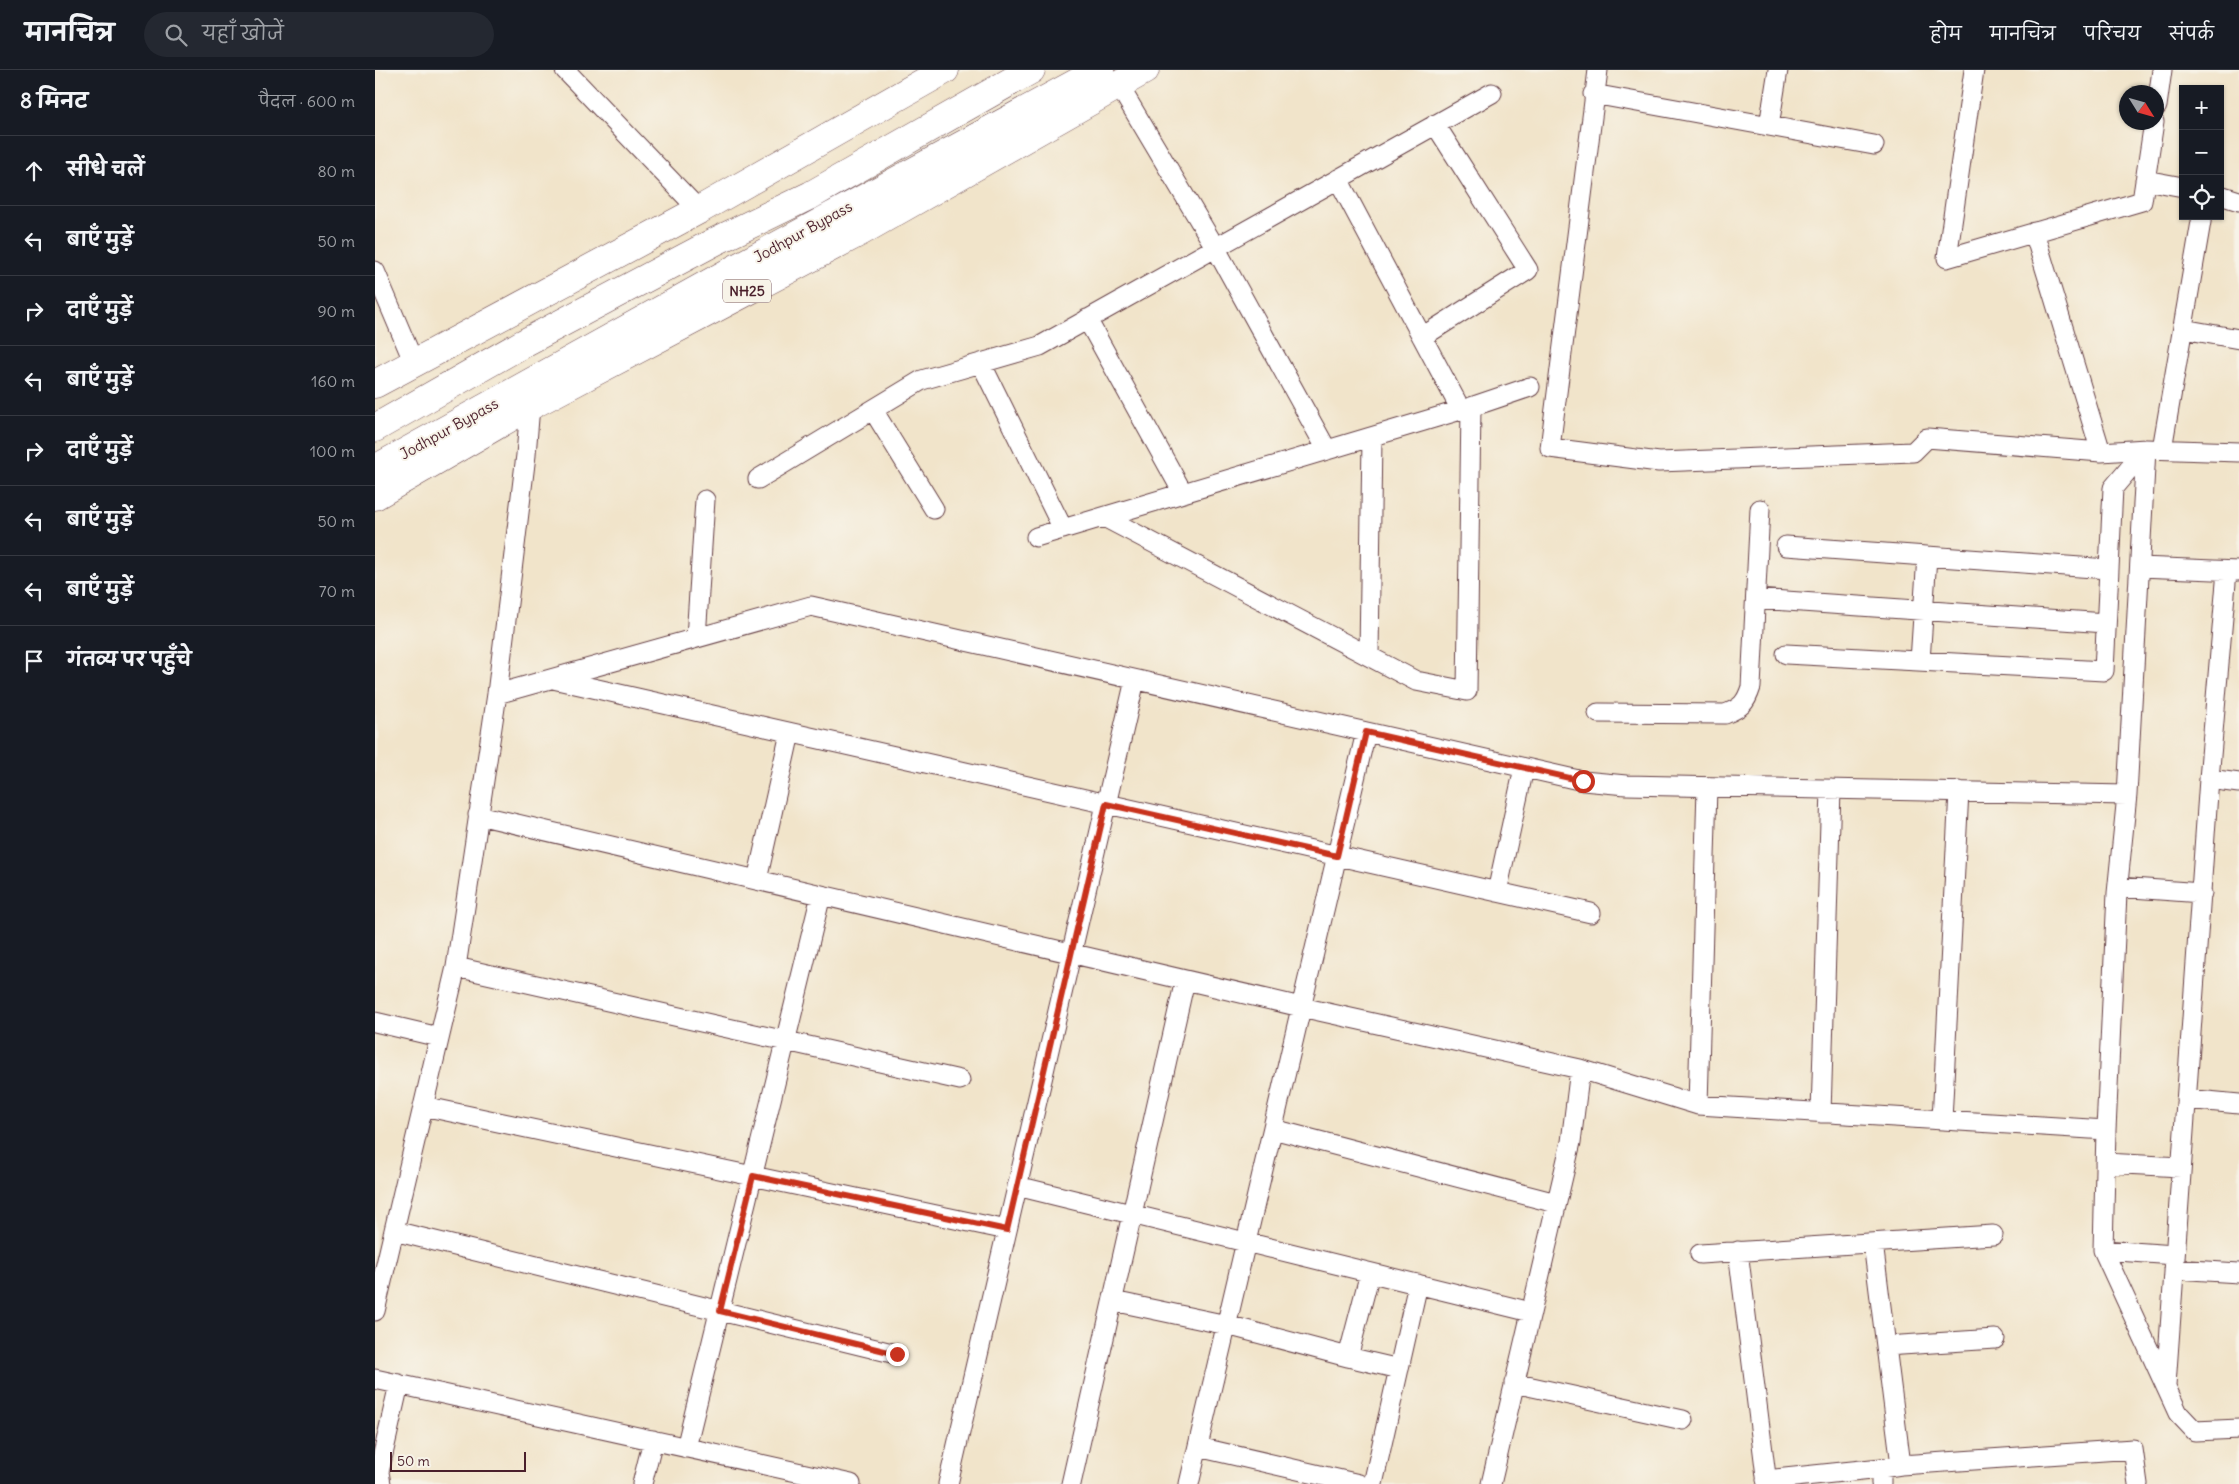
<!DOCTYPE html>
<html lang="hi">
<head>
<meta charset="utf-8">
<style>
  :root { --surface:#171b24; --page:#242831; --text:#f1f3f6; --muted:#9ea1a6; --line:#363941 }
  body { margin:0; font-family:Delius,"Playpen Sans Deva",sans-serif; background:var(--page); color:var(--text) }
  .controls { position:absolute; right:15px; top:15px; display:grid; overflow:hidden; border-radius:0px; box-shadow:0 1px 4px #0004 }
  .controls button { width:45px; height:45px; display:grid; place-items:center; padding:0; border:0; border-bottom:1px solid var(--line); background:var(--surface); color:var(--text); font:25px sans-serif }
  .compass { position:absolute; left:1744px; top:15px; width:45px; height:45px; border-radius:50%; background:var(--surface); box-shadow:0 1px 4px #0004; rotate:127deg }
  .scale { position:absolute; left:15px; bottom:12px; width:136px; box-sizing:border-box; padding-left:5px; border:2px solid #4a1f2b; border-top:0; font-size:14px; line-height:18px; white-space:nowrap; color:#4a1f2b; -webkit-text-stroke:4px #f7f3e8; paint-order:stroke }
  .stop { position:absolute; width:15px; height:15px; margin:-11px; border:4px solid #c8321e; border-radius:50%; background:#fff }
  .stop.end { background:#c8321e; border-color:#fff; box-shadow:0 1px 5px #0008 }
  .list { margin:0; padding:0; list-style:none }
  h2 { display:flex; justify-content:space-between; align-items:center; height:65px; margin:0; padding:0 20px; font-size:21px }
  h2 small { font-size:16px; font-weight:400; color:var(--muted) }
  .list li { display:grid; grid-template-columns:32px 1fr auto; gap:15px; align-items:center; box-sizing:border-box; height:70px; padding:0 20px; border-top:1px solid var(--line) }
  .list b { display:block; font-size:19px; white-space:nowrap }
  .list em { font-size:16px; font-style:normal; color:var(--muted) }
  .icon { flex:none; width:28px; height:28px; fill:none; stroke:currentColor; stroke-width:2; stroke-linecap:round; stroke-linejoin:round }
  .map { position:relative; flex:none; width:1864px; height:1414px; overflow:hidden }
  header { display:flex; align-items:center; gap:30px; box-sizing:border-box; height:70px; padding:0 25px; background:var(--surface); border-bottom:1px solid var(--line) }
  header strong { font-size:24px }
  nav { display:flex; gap:28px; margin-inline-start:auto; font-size:18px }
  .search { width:350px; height:45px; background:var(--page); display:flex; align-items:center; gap:12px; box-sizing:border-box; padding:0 18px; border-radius:28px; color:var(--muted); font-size:19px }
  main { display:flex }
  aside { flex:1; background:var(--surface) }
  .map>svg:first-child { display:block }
</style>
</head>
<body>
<header>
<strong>मानचित्र</strong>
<div class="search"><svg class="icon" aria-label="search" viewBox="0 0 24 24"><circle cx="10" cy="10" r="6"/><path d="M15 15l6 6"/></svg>यहाँ खोजें</div>
<nav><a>होम</a><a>मानचित्र</a><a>परिचय</a><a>संपर्क</a></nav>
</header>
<main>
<aside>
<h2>8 मिनट<small>पैदल · 600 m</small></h2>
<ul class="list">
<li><svg class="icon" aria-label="ahead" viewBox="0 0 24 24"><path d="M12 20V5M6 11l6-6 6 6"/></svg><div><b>सीधे चलें</b></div><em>80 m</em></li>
<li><svg class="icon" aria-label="left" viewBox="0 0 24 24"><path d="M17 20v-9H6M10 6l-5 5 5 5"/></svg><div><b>बाएँ मुड़ें</b></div><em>50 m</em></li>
<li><svg class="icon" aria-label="right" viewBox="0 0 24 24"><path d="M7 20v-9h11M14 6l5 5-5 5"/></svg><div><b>दाएँ मुड़ें</b></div><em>90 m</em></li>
<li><svg class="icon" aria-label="left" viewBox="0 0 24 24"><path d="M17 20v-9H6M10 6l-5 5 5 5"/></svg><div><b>बाएँ मुड़ें</b></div><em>160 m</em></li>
<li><svg class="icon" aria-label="right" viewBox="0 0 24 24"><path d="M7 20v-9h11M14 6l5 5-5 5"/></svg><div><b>दाएँ मुड़ें</b></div><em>100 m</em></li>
<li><svg class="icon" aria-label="left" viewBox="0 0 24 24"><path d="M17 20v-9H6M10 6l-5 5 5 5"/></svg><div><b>बाएँ मुड़ें</b></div><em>50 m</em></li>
<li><svg class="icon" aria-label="left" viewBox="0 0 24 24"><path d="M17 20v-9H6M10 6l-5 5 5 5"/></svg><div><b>बाएँ मुड़ें</b></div><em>70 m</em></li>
<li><svg class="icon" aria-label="arrive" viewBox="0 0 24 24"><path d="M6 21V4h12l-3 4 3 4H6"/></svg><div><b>गंतव्य पर पहुँचे</b></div></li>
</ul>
</aside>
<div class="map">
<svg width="1864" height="1414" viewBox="0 0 1864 1414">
  <rect width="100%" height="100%" fill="#f7f3e8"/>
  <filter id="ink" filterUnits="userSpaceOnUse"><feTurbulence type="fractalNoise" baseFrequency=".02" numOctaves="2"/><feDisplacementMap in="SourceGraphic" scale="10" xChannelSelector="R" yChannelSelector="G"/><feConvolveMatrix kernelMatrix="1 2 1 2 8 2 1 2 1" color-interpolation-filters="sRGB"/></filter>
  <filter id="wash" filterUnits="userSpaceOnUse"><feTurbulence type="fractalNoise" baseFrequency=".0096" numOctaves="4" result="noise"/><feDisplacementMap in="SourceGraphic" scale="20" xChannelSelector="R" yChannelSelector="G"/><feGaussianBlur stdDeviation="1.12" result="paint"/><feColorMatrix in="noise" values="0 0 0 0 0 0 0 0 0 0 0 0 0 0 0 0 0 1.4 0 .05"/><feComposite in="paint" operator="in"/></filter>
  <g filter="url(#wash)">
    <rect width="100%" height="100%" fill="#f1e4ca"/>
  </g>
  <g filter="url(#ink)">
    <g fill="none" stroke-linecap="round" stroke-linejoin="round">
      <g stroke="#633d43" stroke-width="21">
        <path id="minor" d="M190 0 324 140
          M1223 0 1175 378 1284 392 1538 382 1552 368 1726 382 1771 379
          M1599 0 1572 188 1767 131 1779 52
          M743 14 840 177 952 380
          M1218 24 1499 75
          M1782 36 1787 0
          M1394 56 1403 0
          M963 109 1086 340
          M1770 110 1808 117
          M1845 125 1864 131
          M1659 162 1726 382
          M0 201 39 293
          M712 249 808 423
          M1808 259 1864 269
          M1047 267 1153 200 1060 54
          M606 293 688 459
          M498 340 559 439
          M1787 379 1827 146
          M1864 382 1771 379 1752 725 1742 823 1731 1060 1728 1180 1803 1343 1820 1361 1864 1359
          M383 409 547 310 665 276 1117 23
          M729 447 1041 611 1092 621 1096 337
          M661 467 1096 337 1155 317
          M1411 476 1733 499
          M1765 497 1863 501
          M1381 529 1731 553
          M321 568 330 430
          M1411 584 1729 601 1738 418 1771 379
          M994 586 997 367
          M1545 591 1552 486
          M178 609 1216 843
          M122 624 436 536 1208 711 1251 715 1752 725
          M1223 643 1350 644C1366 638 1371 633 1376 617L1385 439
          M1834 709 1864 713
          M103 745 926 937 1205 999 1323 1035 1731 1060
          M382 810 415 663
          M1743 817 1827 823
          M1122 822 1149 698
          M81 897 585 1010
          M0 952 64 967
          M1811 1029 1864 1034
          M1323 1035 1332 717
          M48 1036 632 1160
          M1446 1043 1456 719
          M1567 1050 1584 721
          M898 1059 1181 1133
          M1730 1093 1806 1097
          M642 1116 1156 1242
          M19 1161 521 1284
          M1498 1173 1526 1395 1506 1398V1414
          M1728 1180 1800 1185
          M1363 1181 1392 1414
          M1325 1184 1618 1165
          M1799 1199 1864 1203
          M738 1231 852 1255 973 1287 995 1203
          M0 1241 81 897 122 624 151 385 155 336
          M1511 1276 1620 1269
          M973 1287 1024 1299
          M0 1309 476 1414
          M1139 1313 1308 1350
          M1791 1315 1834 709 1852 501
          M823 1377 984 1414
          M311 1378 446 825
          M1526 1395 1758 1379 1763 1414
          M1391 1410 1506 1398
          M6 1414 4 1402 24 1314
          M267 1414 278 1370
          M573 1414 760 610
          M696 1414 810 910
          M814 1414 991 662
          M998 1414 1043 1214
          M1116 1414 1196 1072 1205 999"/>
      </g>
      <g stroke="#633d43" stroke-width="29">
        <path id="highway" d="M0 314 324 140 570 0
          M0 358 149 273 341 171 436 125 656 0
          M0 399 365 196 725 0
          M0 426 155 336 487 161 770 0"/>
      </g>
      <use href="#minor" stroke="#fff" stroke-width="19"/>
      <use href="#highway" stroke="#fff" stroke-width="28"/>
    </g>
  </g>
  <g fill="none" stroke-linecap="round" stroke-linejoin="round" filter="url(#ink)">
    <path stroke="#c8321e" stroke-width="6" d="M522 1284 345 1241 378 1106 632 1160 731 734 962 786 991 662 1208 711"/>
  </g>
  <g text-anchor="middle" stroke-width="4" stroke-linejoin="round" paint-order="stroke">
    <rect fill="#f7f3e8" stroke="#7e5f64" stroke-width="1" x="348" y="209.5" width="48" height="23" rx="4"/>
    <g font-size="14" font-weight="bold" fill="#4a1f2b">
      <text x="372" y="226">NH25</text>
    </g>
    <g font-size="15" fill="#4a1f2b" stroke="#f7f3e8">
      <text transform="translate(428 162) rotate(-29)" y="5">Jodhpur Bypass</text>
      <text transform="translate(74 359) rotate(-29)" y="5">Jodhpur Bypass</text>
    </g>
  </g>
</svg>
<div class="controls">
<button>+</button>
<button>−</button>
<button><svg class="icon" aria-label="locate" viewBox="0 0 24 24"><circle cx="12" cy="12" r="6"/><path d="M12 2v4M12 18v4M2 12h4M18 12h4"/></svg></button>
</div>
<svg class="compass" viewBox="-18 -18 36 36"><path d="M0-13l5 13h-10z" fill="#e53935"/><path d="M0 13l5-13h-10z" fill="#9ea1a6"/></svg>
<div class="scale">50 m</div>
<div class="stop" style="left:1208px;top:711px"></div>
<div class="stop end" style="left:522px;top:1284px"></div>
</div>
</main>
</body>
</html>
